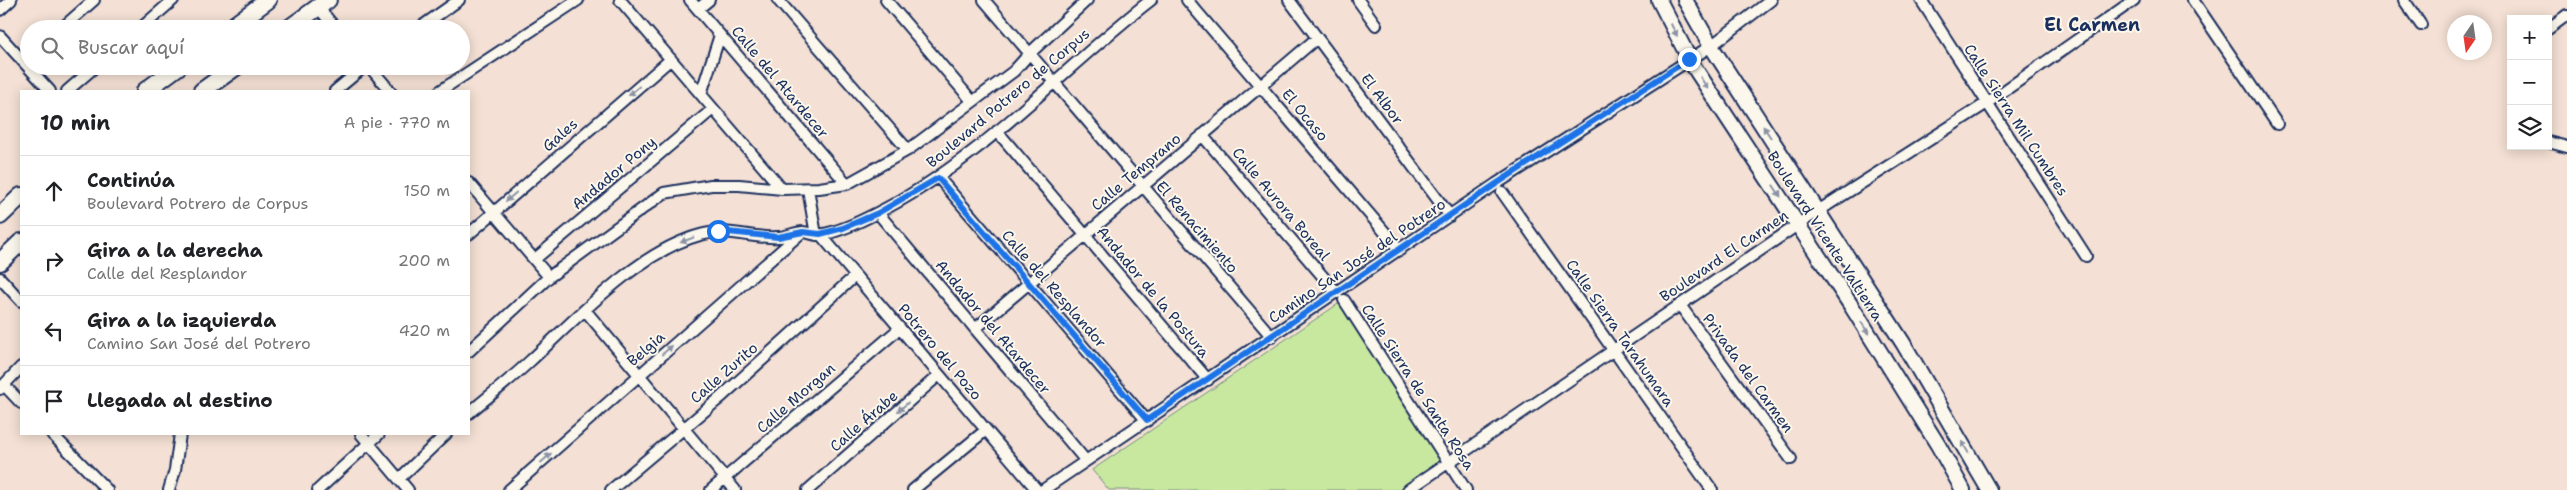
<!DOCTYPE html>
<html lang="es">
<head>
<meta charset="utf-8">
<style>
  :root { --surface:#fff; --page:#f6f6f6; --text:#202124; --muted:#757577; --line:#e0e0e0 }
  body { margin:0; font-family:"Shantell Sans",sans-serif; background:var(--page); color:var(--text) }
  .controls { position:absolute; right:15px; top:15px; display:grid; overflow:hidden; border-radius:0px; box-shadow:0 2px 12px #0003 }
  .controls button { width:45px; height:45px; display:grid; place-items:center; padding:0; border:0; border-bottom:1px solid var(--line); background:var(--surface); color:var(--text); font:25px sans-serif }
  .compass { position:absolute; left:2447px; top:15px; width:45px; height:45px; border-radius:50%; background:var(--surface); box-shadow:0 2px 12px #0003; rotate:193deg }
  .stop { position:absolute; width:15px; height:15px; margin:-11px; border:4px solid #1a73e8; border-radius:50%; background:#fff }
  .stop.end { background:#1a73e8; border-color:#fff; box-shadow:0 1px 5px #0008 }
  .list { margin:0; padding:0; list-style:none }
  h2 { display:flex; justify-content:space-between; align-items:center; height:65px; margin:0; padding:0 20px; font-size:21px }
  h2 small { font-size:16px; font-weight:400; color:var(--muted) }
  .list li { display:grid; grid-template-columns:32px 1fr auto; gap:15px; align-items:center; box-sizing:border-box; height:70px; padding:0 20px; border-top:1px solid var(--line) }
  .list b { display:block; font-size:19px; white-space:nowrap }
  .list p { margin:0; font-size:16px; white-space:nowrap; color:var(--muted) }
  .list em { font-size:16px; font-style:normal; color:var(--muted) }
  .icon { flex:none; width:28px; height:28px; fill:none; stroke:currentColor; stroke-width:2; stroke-linecap:round; stroke-linejoin:round }
  .map { position:relative; flex:none; width:2567px; height:490px; overflow:hidden }
  .search { position:absolute; background:var(--surface); box-shadow:0 2px 12px #0003; left:20px; top:20px; width:450px; height:55px; display:flex; align-items:center; gap:12px; box-sizing:border-box; padding:0 18px; border-radius:28px; color:var(--muted); font-size:19px }
  .panel { position:absolute; background:var(--surface); box-shadow:0 2px 12px #0003; left:20px; top:90px; width:450px; height:345px; border-radius:0px }
  .map>svg:first-child { display:block }
</style>
</head>
<body>
<div class="map">
<svg width="2567" height="490" viewBox="0 0 2567 490">
  <rect width="100%" height="100%" fill="#f4e0d4"/>
  <filter id="ink" filterUnits="userSpaceOnUse"><feTurbulence type="fractalNoise" baseFrequency=".02" numOctaves="2"/><feDisplacementMap in="SourceGraphic" scale="10" xChannelSelector="R" yChannelSelector="G"/><feConvolveMatrix kernelMatrix="1 2 1 2 8 2 1 2 1" color-interpolation-filters="sRGB"/></filter>
  <g filter="url(#ink)">
    <path fill="#c8e89f" stroke="#728c7e" d="M1344 300 1449 463 1408 490H1109L1092 470Z"/>
    <g fill="none" stroke-linecap="round" stroke-linejoin="round">
      <g stroke="#1b2f5e" stroke-width="14">
        <path id="minor" d="M620 0 782 189
          M690 0 847 184
          M778 0 908 150
          M886 0 972 101
          M984 0 1272 337
          M1187 0 1400 250
          M1289 0 1450 216
          M1358 0 1376 25
          M1921 0 2086 256
          M2193 0 2277 124
          M2404 0 2421 25
          M318 7 336 29
          M698 9 709 0
          M0 10 11 0
          M61 29 94 0
          M140 29 173 0
          M418 29 459 0
          M2548 29 2567 15
          M0 36 50 91
          M369 66 390 91
          M67 91 96 66
          M335 91 365 66
          M440 91 578 0
          M701 94 720 35
          M997 131 1208 380
          M1202 135 1337 293
          M2548 142 2567 147
          M938 177 1147 421
          M469 183 549 277
          M808 189 816 235
          M1502 192 1712 490
          M878 213 1086 461
          M469 234 671 59
          M820 234 1037 490
          M535 259 713 109
          M0 278 21 301
          M1344 300 1466 490
          M1680 305 1791 459
          M585 310 735 490
          M975 329 1317 38
          M469 351 549 277 664 193 711 185H739L782 189 819 188 847 184 908 150 1014 71 1030 53 1087 0
          M4 385 21 403
          M0 389 21 367
          M469 413C489 396 510 380 529 362 576 319 637 252 700 235 727 227 752 239 778 237 787 237 795 232 803 232 808 232 813 235 819 235 839 232 859 222 877 213 981 161 1060 70 1151 0
          M52 434 107 490
          M361 434 408 490
          M399 479 446 434
          M169 490 175 470 180 434
          M318 490 379 434
          M509 490 801 233
          M611 490 720 398 855 276
          M711 490 900 328
          M808 490 939 375
          M913 490 986 430
          M1043 490 1496 184 1711 46 1771 0
          M1408 490 1818 211 1987 103 2134 0"/>
      </g>
      <g stroke="#1b2f5e" stroke-width="18">
        <path id="secondary" d="M1659 0 1692 64 1852 307 1938 445 1963 490
          M1685 0 1711 46 1903 343 1989 490"/>
      </g>
      <g stroke="#1b2f5e" stroke-width="20">
        <path id="primary" d="M229 29 268 0
          M288 29 328 0
          M145 91 179 66
          M202 91 237 66
          M0 216 21 196
          M0 262 21 242"/>
      </g>
      <use href="#minor" stroke="#fbf7ec" stroke-width="10"/>
      <use href="#secondary" stroke="#fbf7ec" stroke-width="14"/>
      <use href="#primary" stroke="#fbf7ec" stroke-width="16"/>
    </g>
    <defs><path id="oneway-solid" d="M-6-.8H1V-3.2L6.5 0L1 3.2V.8H-6Z" transform="scale(1.25)"/></defs>
    <g fill="#8b93a5">
      <use href="#oneway-solid" transform="translate(1674 30) rotate(63)"/>
      <use href="#oneway-solid" transform="translate(1704 83) rotate(58)"/>
      <use href="#oneway-solid" transform="translate(634 91) rotate(139)"/>
      <use href="#oneway-solid" transform="translate(1767 132) rotate(-123)"/>
      <use href="#oneway-solid" transform="translate(1777 191) rotate(57)"/>
      <use href="#oneway-solid" transform="translate(511 197) rotate(139)"/>
      <use href="#oneway-solid" transform="translate(687 240) rotate(159)"/>
      <use href="#oneway-solid" transform="translate(1865 328) rotate(58)"/>
      <use href="#oneway-solid" transform="translate(667 350) rotate(-41)"/>
      <use href="#oneway-solid" transform="translate(903 407) rotate(139)"/>
      <use href="#oneway-solid" transform="translate(1965 447) rotate(-120)"/>
      <use href="#oneway-solid" transform="translate(546 458) rotate(-42)"/>
    </g>
  </g>
  <g fill="none" stroke-linecap="round" stroke-linejoin="round" filter="url(#ink)">
    <path stroke="#1a73e8" stroke-width="6" d="M718 231 778 237 803 232 820 234 843 228 878 213 938 178 1147 420 1496 184 1689 59"/>
  </g>
  <g text-anchor="middle" stroke-width="4" stroke-linejoin="round" paint-order="stroke">
    <g font-size="15" fill="#1b2f5e" stroke="#fbf7ec">
      <text transform="translate(780 82) rotate(50)" y="5">Calle del Atardecer</text>
      <text transform="translate(1008 98) rotate(-40)" y="5">Boulevard Potrero de Corpus</text>
      <text transform="translate(1382 99) rotate(53)" y="5">El Albor</text>
      <text transform="translate(1305 115) rotate(50)" y="5">El Ocaso</text>
      <text transform="translate(2016 120) rotate(57)" y="5">Calle Sierra Mil Cumbres</text>
      <text transform="translate(560 135) rotate(-41)" y="5">Gales</text>
      <text transform="translate(1136 172) rotate(-40)" y="5">Calle Temprano</text>
      <text transform="translate(614 173) rotate(-40)" y="5">Andador Pony</text>
      <text transform="translate(1281 204) rotate(50)" y="5">Calle Aurora Boreal</text>
      <text transform="translate(1197 227) rotate(49)" y="5">El Renacimiento</text>
      <text transform="translate(1825 236) rotate(57)" y="5">Boulevard Vicente Valtierra</text>
      <text transform="translate(1724 256) rotate(-34)" y="5">Boulevard El Carmen</text>
      <text transform="translate(1357 261) rotate(-34)" y="5">Camino San José del Potrero</text>
      <text transform="translate(1054 289) rotate(49)" y="5">Calle del Resplandor</text>
      <text transform="translate(1153 292) rotate(50)" y="5">Andador de la Postura</text>
      <text transform="translate(993 327) rotate(50)" y="5">Andador del Atardecer</text>
      <text transform="translate(1620 333) rotate(55)" y="5">Calle Sierra Tarahumara</text>
      <text transform="translate(646 349) rotate(-41)" y="5">Belgia</text>
      <text transform="translate(940 352) rotate(50)" y="5">Potrero del Pozo</text>
      <text transform="translate(724 373) rotate(-41)" y="5">Calle Zurito</text>
      <text transform="translate(1748 373) rotate(54)" y="5">Privada del Carmen</text>
      <text transform="translate(1418 387) rotate(57)" y="5">Calle Sierra de Santa Rosa</text>
      <text transform="translate(796 398) rotate(-41)" y="5">Calle Morgan</text>
      <text transform="translate(864 421) rotate(-41)" y="5">Calle Árabe</text>
    </g>
    <g font-size="18" font-weight="bold" fill="#1b2f5e" stroke="#fbf7ec">
      <text x="2092" y="31">El Carmen</text>
    </g>
  </g>
</svg>
<div class="controls">
<button>+</button>
<button>−</button>
<button><svg class="icon" aria-label="layers" viewBox="0 0 24 24"><path d="M12 4l9 5-9 5-9-5zM3 14l9 5 9-5"/></svg></button>
</div>
<svg class="compass" viewBox="-18 -18 36 36"><path d="M0-13l5 13h-10z" fill="#e53935"/><path d="M0 13l5-13h-10z" fill="#757577"/></svg>
<div class="stop" style="left:718px;top:231px"></div>
<div class="stop end" style="left:1689px;top:59px"></div>
<div class="search"><svg class="icon" aria-label="search" viewBox="0 0 24 24"><circle cx="10" cy="10" r="6"/><path d="M15 15l6 6"/></svg>Buscar aquí</div>
<section class="panel">
<h2>10 min<small>A pie · 770 m</small></h2>
<ul class="list">
<li><svg class="icon" aria-label="ahead" viewBox="0 0 24 24"><path d="M12 20V5M6 11l6-6 6 6"/></svg><div><b>Continúa</b><p>Boulevard Potrero de Corpus</p></div><em>150 m</em></li>
<li><svg class="icon" aria-label="right" viewBox="0 0 24 24"><path d="M7 20v-9h11M14 6l5 5-5 5"/></svg><div><b>Gira a la derecha</b><p>Calle del Resplandor</p></div><em>200 m</em></li>
<li><svg class="icon" aria-label="left" viewBox="0 0 24 24"><path d="M17 20v-9H6M10 6l-5 5 5 5"/></svg><div><b>Gira a la izquierda</b><p>Camino San José del Potrero</p></div><em>420 m</em></li>
<li><svg class="icon" aria-label="arrive" viewBox="0 0 24 24"><path d="M6 21V4h12l-3 4 3 4H6"/></svg><div><b>Llegada al destino</b></div></li>
</ul>
</section>
</div>
</body>
</html>
